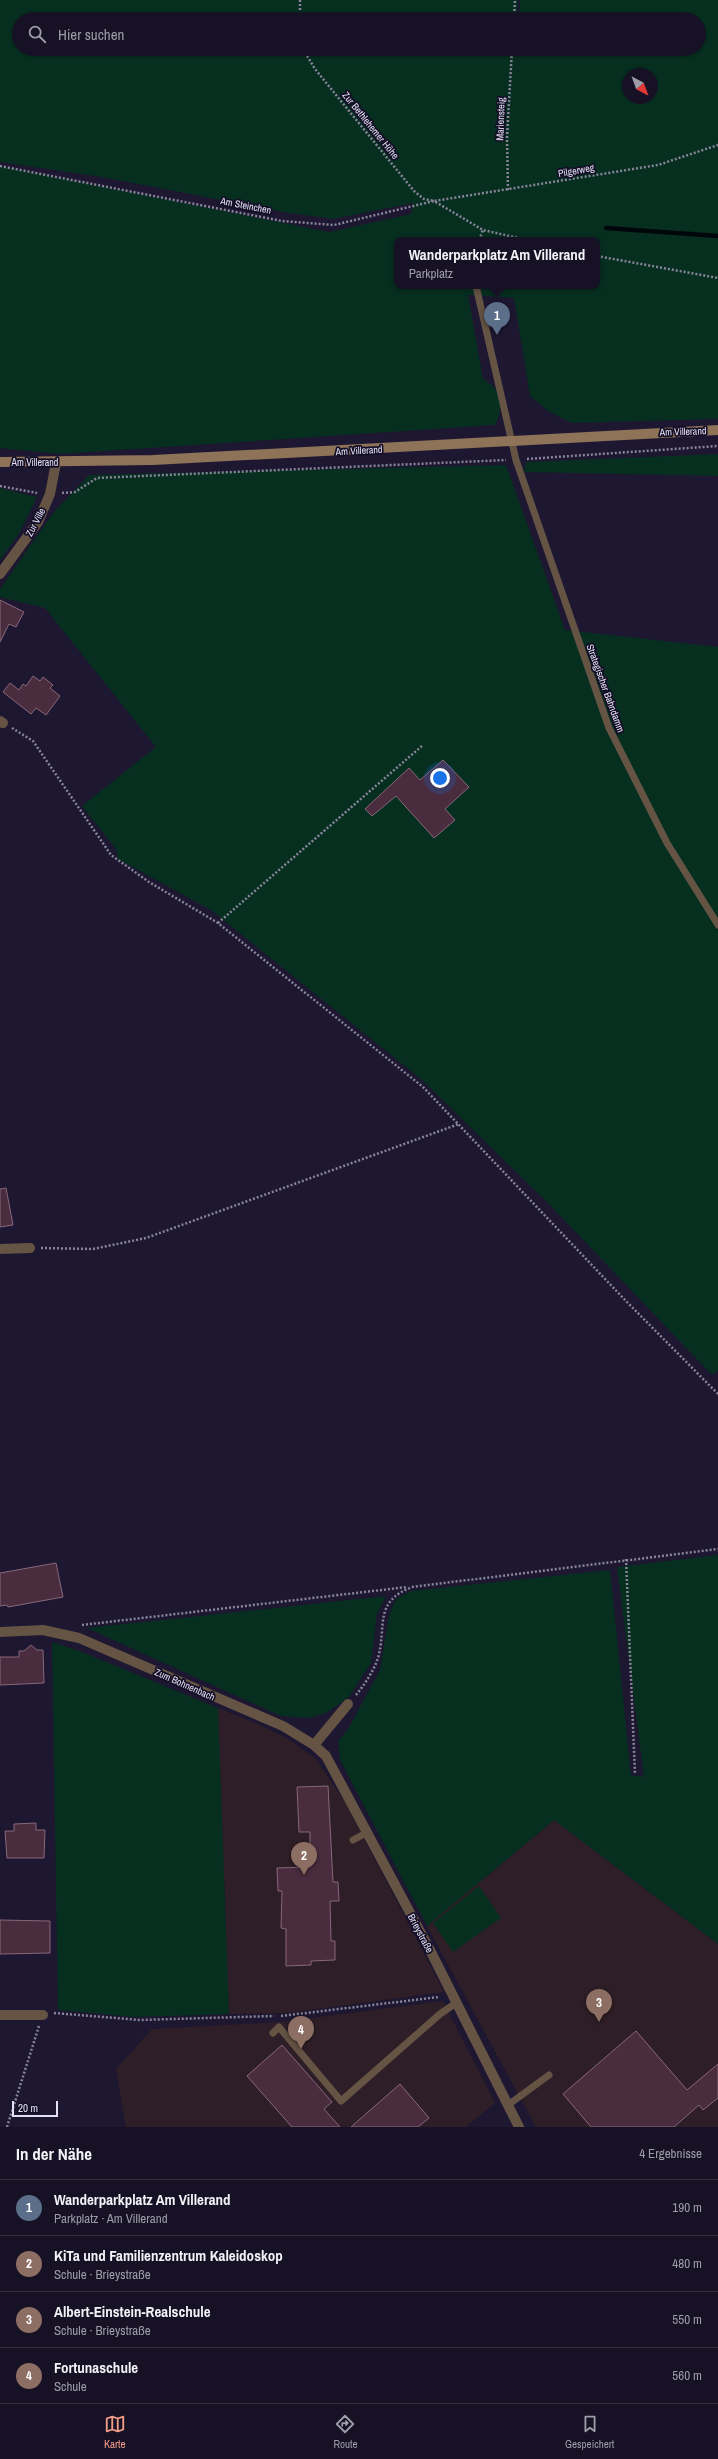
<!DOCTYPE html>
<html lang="de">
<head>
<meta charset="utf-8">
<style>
  :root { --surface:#161125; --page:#1f1a2d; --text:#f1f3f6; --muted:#9e9da7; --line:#353142; --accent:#f49e88 }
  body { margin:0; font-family:"Archivo Narrow",sans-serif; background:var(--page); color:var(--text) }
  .compass { position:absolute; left:622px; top:68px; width:36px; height:36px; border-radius:50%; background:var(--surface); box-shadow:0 1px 3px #0004; rotate:139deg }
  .scale { position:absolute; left:12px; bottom:10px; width:46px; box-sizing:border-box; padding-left:4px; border:2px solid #e2e0f2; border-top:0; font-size:11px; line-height:14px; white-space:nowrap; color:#e2e0f2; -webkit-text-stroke:3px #140e27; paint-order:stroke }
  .you { position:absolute; left:440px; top:778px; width:14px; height:14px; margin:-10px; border:3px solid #fff; border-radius:50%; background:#1a73e8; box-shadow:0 0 0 6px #1a73e833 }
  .badge { display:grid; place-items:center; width:26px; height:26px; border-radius:50%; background:var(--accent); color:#fff; font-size:13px; font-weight:700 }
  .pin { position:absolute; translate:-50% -33px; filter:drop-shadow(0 1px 2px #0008) }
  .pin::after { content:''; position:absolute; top:21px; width:14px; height:12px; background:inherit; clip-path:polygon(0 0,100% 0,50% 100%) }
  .popup { position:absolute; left:394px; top:237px; width:206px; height:52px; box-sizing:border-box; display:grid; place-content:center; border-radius:8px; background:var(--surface); filter:drop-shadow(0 1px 3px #0005); font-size:13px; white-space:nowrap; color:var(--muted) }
  .popup b { font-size:15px; color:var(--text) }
  .popup::after { content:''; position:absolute; left:50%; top:100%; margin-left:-8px; border:8px solid transparent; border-top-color:var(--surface) }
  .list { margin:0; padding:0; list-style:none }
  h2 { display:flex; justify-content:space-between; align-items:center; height:52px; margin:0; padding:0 16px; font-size:17px }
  h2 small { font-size:13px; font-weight:400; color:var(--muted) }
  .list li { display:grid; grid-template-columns:26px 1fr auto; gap:12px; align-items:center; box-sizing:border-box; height:56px; padding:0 16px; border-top:1px solid var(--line) }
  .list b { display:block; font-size:15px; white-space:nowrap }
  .list p { margin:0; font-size:13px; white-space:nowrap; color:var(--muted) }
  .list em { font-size:13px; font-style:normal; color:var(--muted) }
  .icon { flex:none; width:22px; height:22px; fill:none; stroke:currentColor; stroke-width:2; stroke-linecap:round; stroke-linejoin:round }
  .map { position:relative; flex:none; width:718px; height:2127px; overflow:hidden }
  .search { position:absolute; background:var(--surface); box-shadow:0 1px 3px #0004; left:12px; right:12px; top:12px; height:44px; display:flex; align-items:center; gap:10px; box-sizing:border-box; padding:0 14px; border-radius:22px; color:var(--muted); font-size:15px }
  .sheet { height:276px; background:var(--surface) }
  nav { display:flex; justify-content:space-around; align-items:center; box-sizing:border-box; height:56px; border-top:1px solid var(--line); background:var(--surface); font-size:11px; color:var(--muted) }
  nav a { display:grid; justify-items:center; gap:2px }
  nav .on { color:var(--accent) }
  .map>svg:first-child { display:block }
</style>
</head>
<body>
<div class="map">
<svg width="718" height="2127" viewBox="0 0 718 2127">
  <rect width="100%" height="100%" fill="#1d1731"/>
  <path fill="#2e1e27" d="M218 1708 258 1724 288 1739 316 1759 345 1802 444 1992 288 2013 229 2014Z
    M554 1820 718 1944V2127H536L427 1926Z
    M443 2001 495 2103 466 2127H126L116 2069 152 2029 280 2022Z"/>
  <path fill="#062f20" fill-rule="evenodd" d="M0 0H518L517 19H19V49H516V71L517 49H699V19H519L520 0H718V419L572 423 548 411 530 396 514 298 468 295 483 379C503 390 505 406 495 425L60 454 0 448V166L329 232 411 214 413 203 333 219 283 212 102 177 0 162ZM628 74H652V98H628ZM397 240H597V286H397Z
    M718 454V476L524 472 526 462Z
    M506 465 565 630 718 647V1371L712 1375 549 1204 422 1080 211 910 118 859 116 849 82 806 156 747 45 608 0 597V589L53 513 89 475Z
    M0 488 37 497 19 534 0 560Z
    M718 1555V1944L554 1820 427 1926 340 1760 338 1741 347 1731 380 1670 389 1615 396 1599 411 1591 610 1570 631 1775 644 1777 617 1567Z
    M386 1596 377 1614 371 1663 349 1697 326 1713 309 1718 281 1716 87 1628Z
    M52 1642 82 1652 218 1708 229 2014 134 2017 58 2010Z
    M479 1886 501 1918 453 1952 433 1923Z"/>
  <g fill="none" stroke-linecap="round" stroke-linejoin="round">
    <path stroke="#00070b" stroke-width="4.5" d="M606 228 718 236"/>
  </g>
  <path fill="#492c3e" stroke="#88687b" d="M0 600 24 612 16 627 9 624 0 642Z
    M33 676 40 681 43 677 53 685 50 688 60 696 46 715 36 708 31 714 3 692 10 683 19 690 23 684 26 686Z
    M443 760 469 787 445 809 455 820 434 838 396 796 372 816 365 809 409 768 420 780Z
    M6 1188 13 1225 0 1227V1189Z
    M56 1563 63 1597 8 1607 7 1605 0 1606V1573Z
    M31 1645 37 1650H43L44 1683 0 1685V1657H19V1651H24Z
    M328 1786 333 1882H338L339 1901H330L331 1941H335V1960L311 1961V1965L286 1966V1929L281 1928 282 1891H278L277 1868 310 1867V1832H299L297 1787Z
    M36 1823V1830H45L44 1858H7L5 1831H14V1824Z
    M0 1920 50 1921V1953L0 1954Z
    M636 2031 687 2090 718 2064V2098L703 2110 699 2105 674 2127H591L563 2094Z
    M282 2045 332 2102 324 2109 340 2127H292L247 2076Z
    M400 2084 429 2118 418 2127H351Z"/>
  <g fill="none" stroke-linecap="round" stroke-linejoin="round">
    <path stroke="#88859a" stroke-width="2.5" stroke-dasharray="2 2" stroke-linecap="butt" d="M300 0V19
      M514 19 515 0
      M303 49 315 69 414 191 424 199 434 201 658 165 718 145
      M0 166 282 221 334 225 434 201 483 230 527 240
      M508 190 507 137 512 49
      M479 240 483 230
      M597 256 718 278
      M527 459 718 446
      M0 486 37 493
      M62 493 75 492 97 478 506 460
      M12 728 33 741 111 855 149 882 218 923 423 1087 625 1300 718 1394
      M218 923 423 745
      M41 1248 93 1249 146 1238 459 1124
      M626 1559 635 1774
      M82 1625 407 1587
      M356 1695C365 1684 373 1672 378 1658 387 1626 373 1602 412 1587L718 1549
      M54 2013 140 2020 274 2016
      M281 2016 439 1997
      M7 2127 39 2026"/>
    <path stroke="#655444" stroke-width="7" d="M476 286 516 460 609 728 667 843 718 925
      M353 1840 368 1832
      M273 2033 279 2027 341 2101 440 2014 456 2003
      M508 2105 549 2075"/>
    <path stroke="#655444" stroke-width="10" d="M0 574 38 522 50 494 56 463
      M0 721 3 723
      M0 1249 30 1248
      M0 1632 43 1630 79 1638 283 1726 314 1745 326 1756 430 1950 519 2127
      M314 1745 348 1704
      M0 2015H43"/>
    <path stroke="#8e7359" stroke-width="10" d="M0 462 153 460 718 430"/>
  </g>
  <g text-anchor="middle" stroke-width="3.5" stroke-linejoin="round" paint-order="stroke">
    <g font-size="10" fill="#e2e0f2" stroke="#140e27">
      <text transform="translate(500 119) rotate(-88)" y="4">Mariensteig</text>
      <text transform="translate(371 125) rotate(51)" y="4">Zur Bethlehemer Höhe</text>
      <text transform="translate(576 170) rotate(-10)" y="4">Pilgerweg</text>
      <text transform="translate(246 205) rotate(11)" y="4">Am Steinchen</text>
      <text transform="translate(683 431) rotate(-2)" y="4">Am Villerand</text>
      <text transform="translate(359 450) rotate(-3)" y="4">Am Villerand</text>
      <text x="35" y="466">Am Villerand</text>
      <text transform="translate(35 522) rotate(-62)" y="4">Zur Ville</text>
      <text transform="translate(606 688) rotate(70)" y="4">Strategischer Bahndamm</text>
      <text transform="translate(185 1684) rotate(24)" y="4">Zum Bohnenbach</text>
      <text transform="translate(421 1933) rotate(62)" y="4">Brieystraße</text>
    </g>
  </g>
</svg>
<svg class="compass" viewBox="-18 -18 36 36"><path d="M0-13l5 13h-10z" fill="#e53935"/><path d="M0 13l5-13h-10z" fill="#9e9da7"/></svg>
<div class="scale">20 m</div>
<div class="you"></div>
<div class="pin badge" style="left:497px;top:335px;background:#5c6f8a">1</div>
<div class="popup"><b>Wanderparkplatz Am Villerand</b>Parkplatz</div>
<div class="pin badge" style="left:304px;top:1875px;background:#8d6e63">2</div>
<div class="pin badge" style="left:599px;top:2022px;background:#8d6e63">3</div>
<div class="pin badge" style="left:301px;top:2049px;background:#8d6e63">4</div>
<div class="search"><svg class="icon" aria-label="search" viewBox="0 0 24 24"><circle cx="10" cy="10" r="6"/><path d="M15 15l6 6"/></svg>Hier suchen</div>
</div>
<section class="sheet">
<h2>In der Nähe<small>4 Ergebnisse</small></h2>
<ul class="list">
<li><span class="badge" style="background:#5c6f8a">1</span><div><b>Wanderparkplatz Am Villerand</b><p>Parkplatz · Am Villerand</p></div><em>190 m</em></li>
<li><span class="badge" style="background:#8d6e63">2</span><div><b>KiTa und Familienzentrum Kaleidoskop</b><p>Schule · Brieystraße</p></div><em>480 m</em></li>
<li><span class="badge" style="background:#8d6e63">3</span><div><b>Albert-Einstein-Realschule</b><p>Schule · Brieystraße</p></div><em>550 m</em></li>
<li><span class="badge" style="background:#8d6e63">4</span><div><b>Fortunaschule</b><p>Schule</p></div><em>560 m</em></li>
</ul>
</section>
<nav>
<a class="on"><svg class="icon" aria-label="map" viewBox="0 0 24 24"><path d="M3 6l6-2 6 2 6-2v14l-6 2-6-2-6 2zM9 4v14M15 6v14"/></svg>Karte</a>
<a><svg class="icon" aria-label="directions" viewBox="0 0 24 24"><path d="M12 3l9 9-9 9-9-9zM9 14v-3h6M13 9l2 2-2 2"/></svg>Route</a>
<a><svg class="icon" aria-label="saved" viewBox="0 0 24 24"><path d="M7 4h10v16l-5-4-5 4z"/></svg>Gespeichert</a>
</nav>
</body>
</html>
